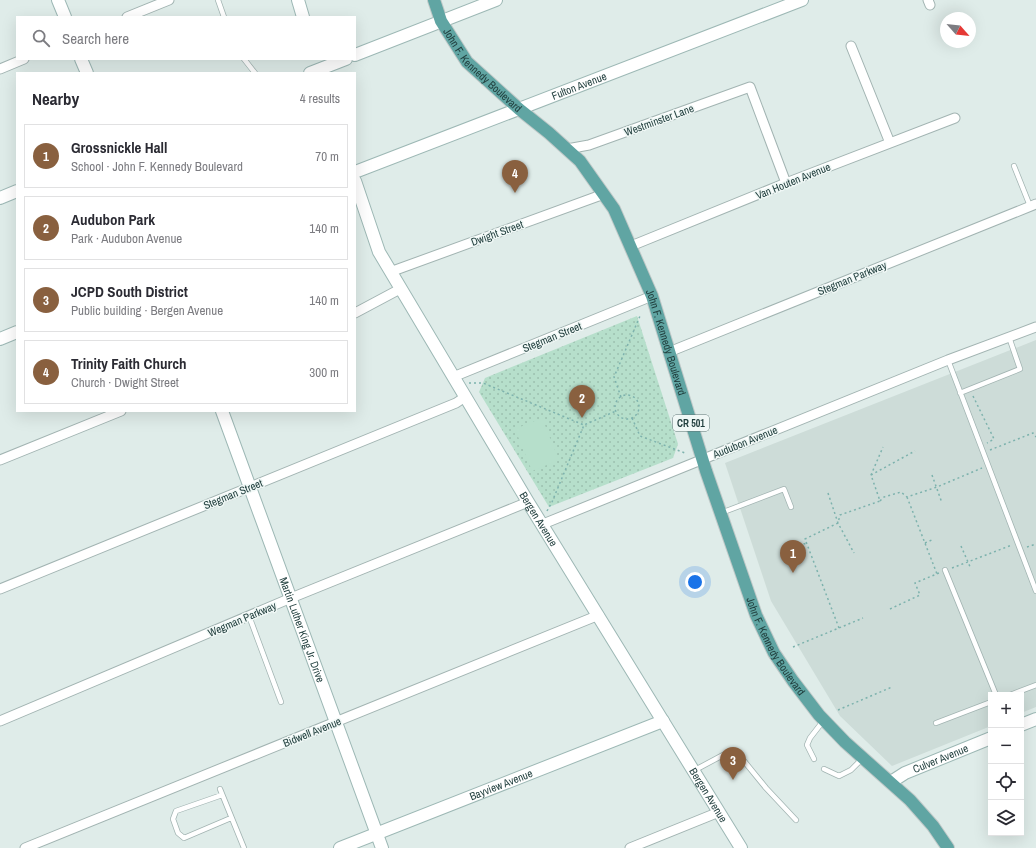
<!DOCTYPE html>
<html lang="en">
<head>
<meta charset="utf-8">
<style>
  :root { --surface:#fff; --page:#f7f7f7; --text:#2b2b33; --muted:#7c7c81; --line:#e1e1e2; --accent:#89603f }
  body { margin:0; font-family:"Archivo Narrow",sans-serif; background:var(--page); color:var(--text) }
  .controls { position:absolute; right:12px; bottom:12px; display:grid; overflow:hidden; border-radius:0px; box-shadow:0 4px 16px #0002 }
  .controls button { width:36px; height:36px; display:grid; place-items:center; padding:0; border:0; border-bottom:1px solid var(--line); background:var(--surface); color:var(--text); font:20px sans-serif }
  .compass { position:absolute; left:940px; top:12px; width:36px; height:36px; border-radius:50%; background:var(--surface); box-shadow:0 4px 16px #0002; rotate:117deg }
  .you { position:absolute; left:695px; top:582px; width:14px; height:14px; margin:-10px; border:3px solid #fff; border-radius:50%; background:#1a73e8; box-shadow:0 0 0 6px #1a73e833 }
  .badge { display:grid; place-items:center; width:26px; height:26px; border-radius:50%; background:var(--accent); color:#fff; font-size:13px; font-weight:700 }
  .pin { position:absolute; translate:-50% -33px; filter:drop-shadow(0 1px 2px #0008) }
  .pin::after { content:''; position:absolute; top:21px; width:14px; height:12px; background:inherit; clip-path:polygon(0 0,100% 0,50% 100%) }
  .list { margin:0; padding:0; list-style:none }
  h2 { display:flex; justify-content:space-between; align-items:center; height:52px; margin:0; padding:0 16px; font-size:17px }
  h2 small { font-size:13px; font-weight:400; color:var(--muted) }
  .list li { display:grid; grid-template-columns:26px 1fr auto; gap:12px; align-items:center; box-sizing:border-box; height:64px; margin:0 8px 8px; padding:0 8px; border:1px solid var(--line); border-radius:0px }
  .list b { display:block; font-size:15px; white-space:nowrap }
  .list p { margin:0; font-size:13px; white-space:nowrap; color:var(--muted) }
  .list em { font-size:13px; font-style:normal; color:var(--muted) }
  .icon { flex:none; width:22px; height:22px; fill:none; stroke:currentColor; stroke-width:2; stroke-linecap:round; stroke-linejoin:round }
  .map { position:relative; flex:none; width:1036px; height:848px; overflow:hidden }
  .search { position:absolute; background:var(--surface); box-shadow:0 4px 16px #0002; left:16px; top:16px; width:340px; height:44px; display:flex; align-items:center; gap:10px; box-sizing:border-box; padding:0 14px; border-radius:0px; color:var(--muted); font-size:15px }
  .panel { position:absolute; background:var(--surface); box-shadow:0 4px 16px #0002; left:16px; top:72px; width:340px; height:340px; border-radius:0px }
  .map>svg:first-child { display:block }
</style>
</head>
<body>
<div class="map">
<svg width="1036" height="848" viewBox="0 0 1036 848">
  <defs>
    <pattern id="grass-dots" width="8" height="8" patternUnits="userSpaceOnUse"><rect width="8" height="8" fill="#b6dfcb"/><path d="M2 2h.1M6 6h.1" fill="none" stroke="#9cc0af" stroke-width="1.8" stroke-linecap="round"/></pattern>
  </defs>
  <rect width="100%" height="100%" fill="#dfece9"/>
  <path fill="#cddcd8" d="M1036 340V707L1021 713V695H991V726L892 766 840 716 771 601 725 463Z"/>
  <path fill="url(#grass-dots)" d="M637 316 678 444 673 458 549 507 479 392 485 378Z"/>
  <path fill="#b6dfcb" d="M542 418 559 460 532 471 515 429Z"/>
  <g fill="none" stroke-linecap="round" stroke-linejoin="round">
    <g stroke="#a2b4b2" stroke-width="6">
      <path id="lane" d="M218 0 224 17
        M244 59 255 73
        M1014 166 1030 206
        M948 360 1036 591
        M960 393 1020 369 1009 337
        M721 513 784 489 791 507
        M945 570 996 695
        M249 616 281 702
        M1010 695 1036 685
        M936 723 991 702
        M814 759 807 745 810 738 824 720
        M824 769 839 776 851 770 862 759
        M695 770 725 754 733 753 744 761 766 788 796 820
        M220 789 244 848
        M222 795 176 811 173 819 178 833 184 838 231 818"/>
    </g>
    <g stroke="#a2b4b2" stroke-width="11">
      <path id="street" d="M928 0 930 5
        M127 17 169 0
        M851 46 890 143
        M0 69 24 59
        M567 149 589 145 750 87 786 183
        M631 246 786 183 955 118
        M390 272 604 194
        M355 313 400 289
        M669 352 1036 204
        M453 377 652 296
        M0 460 121 411
        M543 524 948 360 1036 327
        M0 589 456 403 465 397
        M0 721 291 598 528 502
        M25 848 599 615
        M630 848 719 812"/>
    </g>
    <g stroke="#9db8b5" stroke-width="14">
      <g id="secondary">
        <path d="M58 0 65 17"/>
        <path d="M298 0 303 17"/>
        <path d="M355 55 496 0"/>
        <path d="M81 59 87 73"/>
        <path d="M310 73 346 59"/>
        <path id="s1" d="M355 172 802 0"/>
        <path id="s2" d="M355 181 379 252 528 502 741 848"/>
        <path d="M0 198 17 191"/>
        <path d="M0 339 17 332"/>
        <path id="s3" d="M222 411 382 848"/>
        <path d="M1021 725 1036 719"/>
        <path id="s4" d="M891 782 905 773 991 738"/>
        <path id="s5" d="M340 848 663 721"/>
      </g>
    </g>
    <g stroke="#c0c9c8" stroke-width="14">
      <g id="primary">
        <path id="s6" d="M434 0 441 21 467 62 519 109 549 133 580 161 614 209 652 296 706 471 756 615 774 653 793 681 819 715 845 742 910 800 933 826 948 848"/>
      </g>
    </g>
    <path stroke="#7db2ad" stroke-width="1.5" stroke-dasharray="2 3" stroke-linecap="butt" d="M469 383H483L584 425
      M615 407a12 12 0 1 1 24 0a12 12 0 1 1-24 0Z
      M973 396 994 439 987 443
      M621 397 614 377 640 316
      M632 418 640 436 685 453
      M990 450 1033 433 1036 437
      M871 475 915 451
      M932 475 942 503
      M828 493 838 523 854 553
      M907 497 937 574
      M880 501 884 497 901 492 907 497 937 487 982 468
      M547 511 552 502 584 425 616 411
      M925 543 934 539
      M961 546 971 569
      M794 547 807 543
      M1027 547 1036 544
      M952 568 1012 545
      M890 609 920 595 915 583 939 573
      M839 628 805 539 838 523 840 515 880 501 871 475 883 447
      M793 647 863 618
      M838 710 892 687"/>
    <use href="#lane" stroke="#fff" stroke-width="4.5"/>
    <use href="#street" stroke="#fff" stroke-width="9"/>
    <use href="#secondary" stroke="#fff" stroke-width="12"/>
    <use href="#primary" stroke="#60a5a3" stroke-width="12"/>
  </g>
  <g text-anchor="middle" stroke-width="3" stroke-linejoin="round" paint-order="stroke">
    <rect fill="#f0f8f6" stroke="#5e7574" stroke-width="1" x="673" y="415" width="36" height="16" rx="3"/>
    <g font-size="10" font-weight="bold" fill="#1f3d3c">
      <text x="691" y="427">CR 501</text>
    </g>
    <g font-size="11" fill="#1f3d3c" stroke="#f0f8f6">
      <text dy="4" stroke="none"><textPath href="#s6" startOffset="87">John F. Kennedy Boulevard</textPath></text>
      <text dy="4" stroke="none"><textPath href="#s1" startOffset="240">Fulton Avenue</textPath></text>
      <text transform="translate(659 120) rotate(-20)" y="4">Westminster Lane</text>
      <text transform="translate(793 181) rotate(-22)" y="4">Van Houten Avenue</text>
      <text transform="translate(497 233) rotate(-20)" y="4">Dwight Street</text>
      <text transform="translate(852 278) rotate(-22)" y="4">Stegman Parkway</text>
      <text transform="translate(552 337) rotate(-22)" y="4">Stegman Street</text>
      <text dy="4" stroke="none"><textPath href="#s6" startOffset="423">John F. Kennedy Boulevard</textPath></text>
      <text transform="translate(745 442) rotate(-22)" y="4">Audubon Avenue</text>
      <text transform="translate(233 494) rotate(-22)" y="4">Stegman Street</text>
      <text dy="4" stroke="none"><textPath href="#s2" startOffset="386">Bergen Avenue</textPath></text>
      <text transform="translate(242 619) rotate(-23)" y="4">Wegman Parkway</text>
      <text dy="4" stroke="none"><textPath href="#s3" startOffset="233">Martin Luther King Jr. Drive</textPath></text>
      <text dy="4" stroke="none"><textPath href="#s6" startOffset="747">John F. Kennedy Boulevard</textPath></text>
      <text transform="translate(312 732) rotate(-22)" y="4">Bidwell Avenue</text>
      <text dy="4" stroke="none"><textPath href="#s4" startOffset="55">Culver Avenue</textPath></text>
      <text dy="4" stroke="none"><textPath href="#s5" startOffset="173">Bayview Avenue</textPath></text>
      <text dy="4" stroke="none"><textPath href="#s2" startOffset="710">Bergen Avenue</textPath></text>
    </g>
  </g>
</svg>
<div class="controls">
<button>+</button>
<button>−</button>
<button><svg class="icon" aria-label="locate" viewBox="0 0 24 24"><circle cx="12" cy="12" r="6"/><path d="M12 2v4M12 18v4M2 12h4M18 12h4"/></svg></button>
<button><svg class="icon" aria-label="layers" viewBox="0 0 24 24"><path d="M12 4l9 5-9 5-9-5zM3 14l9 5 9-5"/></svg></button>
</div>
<svg class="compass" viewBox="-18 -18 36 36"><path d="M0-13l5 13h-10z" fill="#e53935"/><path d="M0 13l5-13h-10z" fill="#7c7c81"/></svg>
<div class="you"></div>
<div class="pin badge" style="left:793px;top:573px">1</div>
<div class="pin badge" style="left:582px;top:418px">2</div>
<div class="pin badge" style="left:733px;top:780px">3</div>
<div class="pin badge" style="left:515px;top:193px">4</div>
<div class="search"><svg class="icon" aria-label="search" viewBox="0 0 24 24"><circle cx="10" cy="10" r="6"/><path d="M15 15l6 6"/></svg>Search here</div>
<section class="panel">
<h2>Nearby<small>4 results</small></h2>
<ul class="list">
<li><span class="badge">1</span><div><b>Grossnickle Hall</b><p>School · John F. Kennedy Boulevard</p></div><em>70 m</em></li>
<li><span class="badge">2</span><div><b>Audubon Park</b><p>Park · Audubon Avenue</p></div><em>140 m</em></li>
<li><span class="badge">3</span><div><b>JCPD South District</b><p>Public building · Bergen Avenue</p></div><em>140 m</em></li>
<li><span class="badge">4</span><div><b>Trinity Faith Church</b><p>Church · Dwight Street</p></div><em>300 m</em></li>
</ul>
</section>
</div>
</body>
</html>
